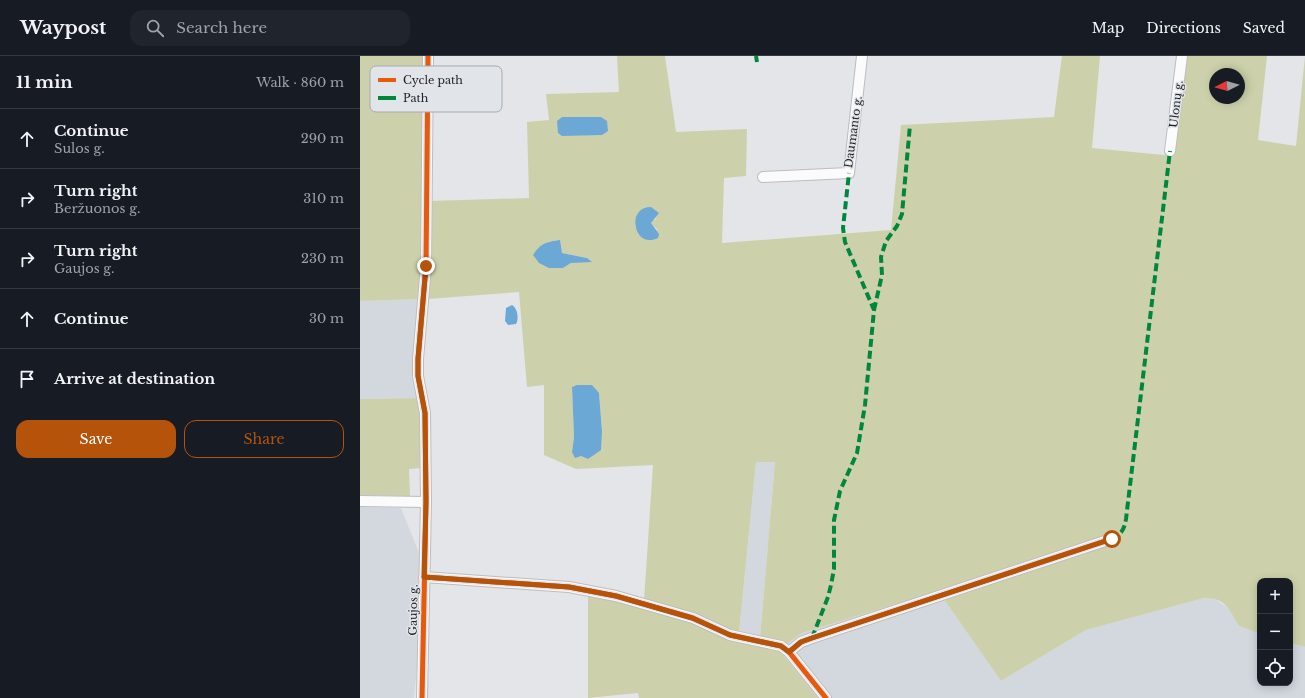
<!DOCTYPE html>
<html lang="en">
<head>
<meta charset="utf-8">
<style>
  :root { --surface:#171b24; --page:#20242c; --text:#f1f3f6; --muted:#9ea1a6; --line:#363941; --accent:#b45309 }
  body { margin:0; font-family:"Libre Baskerville",serif; background:var(--page); color:var(--text) }
  .controls { position:absolute; right:12px; bottom:12px; display:grid; overflow:hidden; border-radius:8px; box-shadow:0 2px 10px #0003 }
  .controls button { width:36px; height:36px; display:grid; place-items:center; padding:0; border:0; border-bottom:1px solid var(--line); background:var(--surface); color:var(--text); font:20px sans-serif }
  .compass { position:absolute; left:849px; top:12px; width:36px; height:36px; border-radius:50%; background:var(--surface); box-shadow:0 2px 10px #0003; rotate:264deg }
  .stop { position:absolute; width:12px; height:12px; margin:-9px; border:3px solid #b45309; border-radius:50%; background:#fff }
  .stop.end { background:#b45309; border-color:#fff; box-shadow:0 1px 4px #0008 }
  .list { margin:0; padding:0; list-style:none }
  h2 { display:flex; justify-content:space-between; align-items:center; height:52px; margin:0; padding:0 16px; font-size:17px }
  h2 small { font-size:13px; font-weight:400; color:var(--muted) }
  .list li { display:grid; grid-template-columns:26px 1fr auto; gap:12px; align-items:center; box-sizing:border-box; height:60px; padding:0 16px; border-top:1px solid var(--line) }
  .list b { display:block; font-size:15px; white-space:nowrap }
  .list p { margin:0; font-size:13px; white-space:nowrap; color:var(--muted) }
  .list em { font-size:13px; font-style:normal; color:var(--muted) }
  .actions { display:flex; gap:8px; padding:12px 16px }
  .actions a { flex:1; padding:9px 0; border:1px solid var(--accent); border-radius:12px; text-align:center; font-size:14px; color:var(--accent) }
  .actions .main { background:var(--accent); color:#fff }
  .icon { flex:none; width:22px; height:22px; fill:none; stroke:currentColor; stroke-width:2; stroke-linecap:round; stroke-linejoin:round }
  .map { position:relative; flex:none; width:945px; height:642px; overflow:hidden }
  header { display:flex; align-items:center; gap:24px; box-sizing:border-box; height:56px; padding:0 20px; background:var(--surface); border-bottom:1px solid var(--line) }
  header strong { font-size:19px }
  nav { display:flex; gap:22px; margin-inline-start:auto; font-size:14px }
  .search { width:280px; height:36px; background:var(--page); display:flex; align-items:center; gap:10px; box-sizing:border-box; padding:0 14px; border-radius:12px; color:var(--muted); font-size:15px }
  main { display:flex }
  aside { flex:1; background:var(--surface) }
  .map>svg:first-child { display:block }
</style>
</head>
<body>
<header>
<strong>Waypost</strong>
<div class="search"><svg class="icon" aria-label="search" viewBox="0 0 24 24"><circle cx="10" cy="10" r="6"/><path d="M15 15l6 6"/></svg>Search here</div>
<nav><a>Map</a><a>Directions</a><a>Saved</a></nav>
</header>
<main>
<aside>
<h2>11 min<small>Walk · 860 m</small></h2>
<ul class="list">
<li><svg class="icon" aria-label="ahead" viewBox="0 0 24 24"><path d="M12 20V5M6 11l6-6 6 6"/></svg><div><b>Continue</b><p>Sulos g.</p></div><em>290 m</em></li>
<li><svg class="icon" aria-label="right" viewBox="0 0 24 24"><path d="M7 20v-9h11M14 6l5 5-5 5"/></svg><div><b>Turn right</b><p>Beržuonos g.</p></div><em>310 m</em></li>
<li><svg class="icon" aria-label="right" viewBox="0 0 24 24"><path d="M7 20v-9h11M14 6l5 5-5 5"/></svg><div><b>Turn right</b><p>Gaujos g.</p></div><em>230 m</em></li>
<li><svg class="icon" aria-label="ahead" viewBox="0 0 24 24"><path d="M12 20V5M6 11l6-6 6 6"/></svg><div><b>Continue</b></div><em>30 m</em></li>
<li><svg class="icon" aria-label="arrive" viewBox="0 0 24 24"><path d="M6 21V4h12l-3 4 3 4H6"/></svg><div><b>Arrive at destination</b></div></li>
</ul>
<div class="actions"><a class="main">Save</a><a>Share</a></div>
</aside>
<div class="map">
<svg width="945" height="642" viewBox="0 0 945 642">
  <rect width="100%" height="100%" fill="#e3e5e8"/>
  <path fill="#d3d8df" d="M60 243V342L0 343V245Z
    M396 406H415L400 582 379 577Z
    M0 451 41 452 59 497 58 599 54 642H0Z
    M578 535 641 625 726 574 844 542 855 543 868 552 879 570 900 578V627H930V587L945 591V642H458L420 595 425 589 442 577Z"/>
  <path fill="#cdd1ab" fill-rule="evenodd" d="M0 0H64V145L60 243 0 245Z
    M257 0H305L316 76 387 73 386 120 364 122 362 187 531 174 541 69 694 61 702 0H740L732 92 814 100 827 0H907L898 84 936 90 945 0V591L930 587V525H900V578L879 570 868 552 862 546 855 543 844 542 726 574 641 625 578 535 442 577 425 589 400 582 415 406H396L379 577 284 545 293 409 216 413 184 399V329L167 331 159 236 68 243 70 145 169 142 167 66 189 64 186 38 259 36ZM855 18H879V42H855ZM297 162 292 165 291 168 298 174 275 171 276 163ZM199 184 202 197 227 202 211 207 203 212 188 186ZM212 331 239 337 242 375 228 403 212 396 214 381Z
    M60 342 63 412 49 413 50 440 0 439V343Z
    M228 540 283 551 420 595 458 642H279L278 637 228 642Z"/>
  <path fill="#6ca8d6" d="M202 61H241L247 65 248 75 242 79 202 80 198 77 197 65Z
    M291 151 299 157 291 167 299 178 298 182C274 194 265 151 291 151Z
    M200 184 202 197 227 202 232 206 211 207 203 212H189L179 207 173 199C181 187 186 186 200 184Z
    M152 249C158 253 159 263 156 268L148 269 145 265 146 252Z
    M217 329H232L239 337 242 375 241 394 228 403 221 400 215 402 212 396 214 381 212 331Z"/>
  <g fill="none" stroke-linecap="round" stroke-linejoin="round">
    <g stroke="#bbbdbf" stroke-width="12">
      <path id="street" d="M810 95 822 0
        M403 121 489 117 502 0
        M0 445 66 446
        M64 521 209 531 256 540 333 562 370 579 421 590 429 596 466 642
        M429 596 441 586 452 582 751 483
        M62 642 66 446 65 357 58 320V303L66 210 68 0"/>
    </g>
    <use href="#street" stroke="#fbfbfc" stroke-width="10"/>
    <path stroke="#00873e" stroke-width="4" stroke-dasharray="8 4" stroke-linecap="butt" d="M396 0 397 6
      M514 254 522 219 521 201 526 185 537 170 542 158 550 69
      M751 483C762 478 764 474 766 463L810 95
      M452 582 468 541 471 529 474 513V464L480 435 497 397 505 349 514 254 485 186 483 172 489 117"/>
    <g stroke="#e1e5ea" stroke-width="8">
      <path id="cycleway" d="M64 521 209 531 256 540 333 562 370 579 421 590 429 596 466 642
        M429 596 441 586 452 582 751 483
        M62 642 66 446 65 357 58 320V303L66 210 68 0"/>
    </g>
    <use href="#cycleway" stroke="#e8590c" stroke-width="5"/>
  </g>
  <g fill="none" stroke-linecap="round" stroke-linejoin="round">
    <path stroke="#b45309" stroke-width="5" d="M66 210 58 303V320L65 357 66 446 64 521 209 531 256 540 332 562 370 579 421 590 429 596 441 586 452 582 752 483"/>
  </g>
  <g text-anchor="middle" stroke-width="3" stroke-linejoin="round" paint-order="stroke">
    <g font-size="11" fill="#212224" stroke="#e1e5ea">
      <text transform="translate(816 48) rotate(-83)" y="4">Ulonų g.</text>
      <text transform="translate(493 76) rotate(-82)" y="4">Daumanto g.</text>
      <text transform="translate(53 554) rotate(-89)" y="4">Gaujos g.</text>
    </g>
  </g>
  <rect x="10" y="10" width="132" height="46" rx="6" fill="#e1e5ea" stroke="#a7aaaf" stroke-width="1"/>
  <rect x="18" y="22" width="18" height="4" fill="#e8590c"/>
  <rect x="18" y="40" width="18" height="4" fill="#00873e"/>
  <g font-size="11" fill="#212224">
    <text x="43" y="28">Cycle path</text>
    <text x="43" y="46">Path</text>
  </g>
</svg>
<div class="controls">
<button>+</button>
<button>−</button>
<button><svg class="icon" aria-label="locate" viewBox="0 0 24 24"><circle cx="12" cy="12" r="6"/><path d="M12 2v4M12 18v4M2 12h4M18 12h4"/></svg></button>
</div>
<svg class="compass" viewBox="-18 -18 36 36"><path d="M0-13l5 13h-10z" fill="#e53935"/><path d="M0 13l5-13h-10z" fill="#9ea1a6"/></svg>
<div class="stop" style="left:752px;top:483px"></div>
<div class="stop end" style="left:66px;top:210px"></div>
</div>
</main>
</body>
</html>
